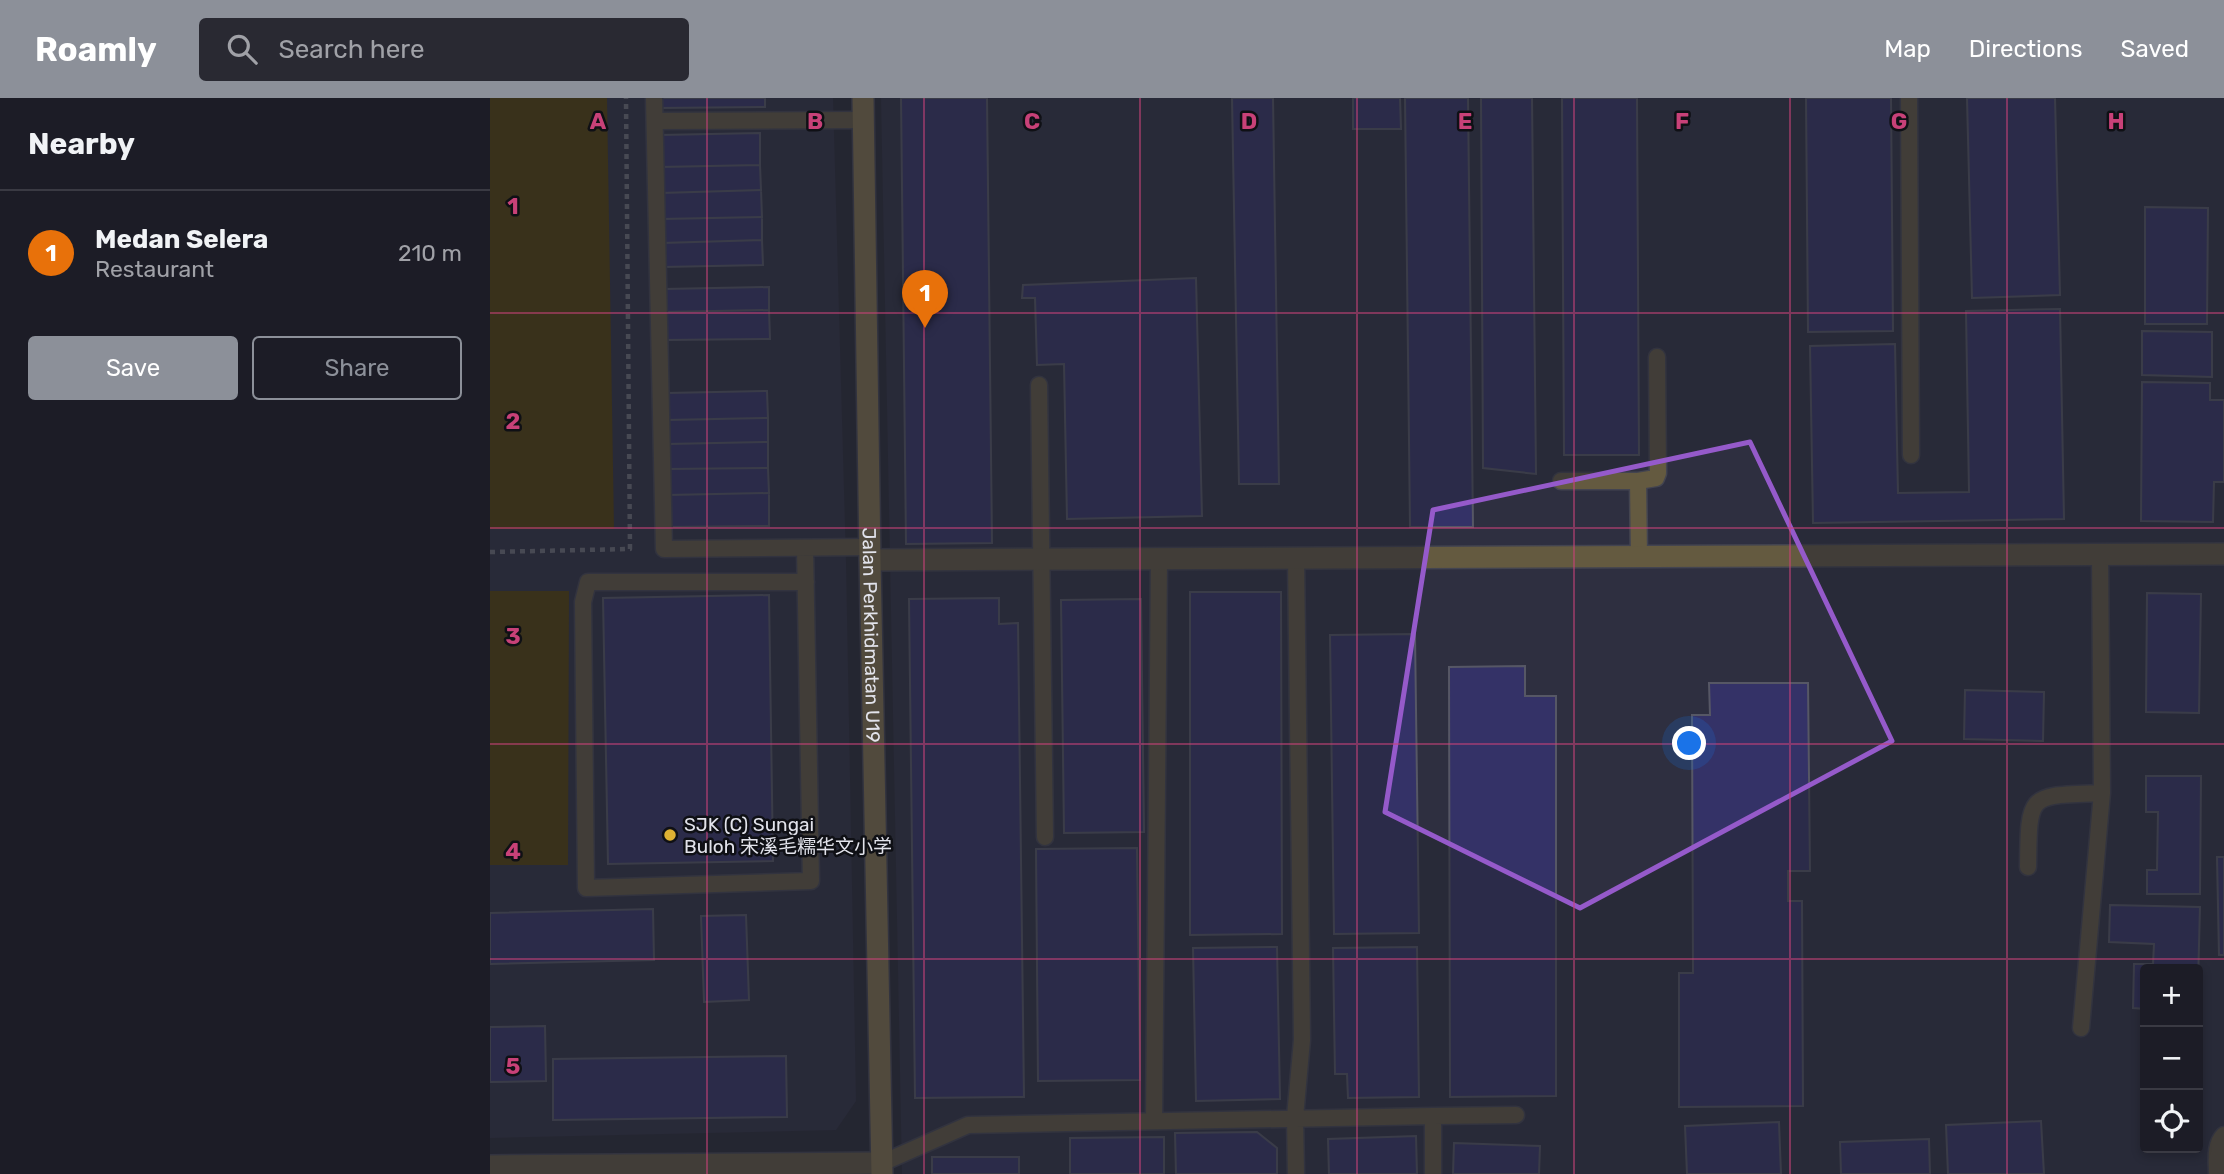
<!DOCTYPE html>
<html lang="en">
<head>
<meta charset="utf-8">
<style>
  :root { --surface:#1c1c26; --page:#292932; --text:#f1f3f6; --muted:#a0a1a7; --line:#3a3a43; --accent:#8c9099 }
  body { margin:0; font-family:Rubik,"Noto Sans SC",sans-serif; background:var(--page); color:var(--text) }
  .controls { position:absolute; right:21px; bottom:21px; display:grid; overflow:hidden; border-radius:7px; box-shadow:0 4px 10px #0003 }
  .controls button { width:63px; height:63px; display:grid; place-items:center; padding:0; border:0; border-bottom:2px solid var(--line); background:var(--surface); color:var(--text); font:35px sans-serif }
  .you { position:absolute; left:1200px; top:646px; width:24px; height:24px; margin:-18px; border:5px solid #fff; border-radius:50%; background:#1a73e8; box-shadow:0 0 0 10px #1a73e833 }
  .badge { display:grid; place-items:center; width:46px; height:46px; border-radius:50%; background:var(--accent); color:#fff; font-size:23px; font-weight:700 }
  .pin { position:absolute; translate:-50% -58px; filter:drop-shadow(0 2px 4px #0008) }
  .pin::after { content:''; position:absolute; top:37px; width:24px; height:21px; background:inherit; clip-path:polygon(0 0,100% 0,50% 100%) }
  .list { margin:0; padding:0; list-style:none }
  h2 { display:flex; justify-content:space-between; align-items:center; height:91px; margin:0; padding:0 28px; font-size:30px }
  h2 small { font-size:23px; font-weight:400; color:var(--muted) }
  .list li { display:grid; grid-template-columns:46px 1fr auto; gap:21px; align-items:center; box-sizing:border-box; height:126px; padding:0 28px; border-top:2px solid var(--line) }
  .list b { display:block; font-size:26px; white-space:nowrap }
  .list p { margin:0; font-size:23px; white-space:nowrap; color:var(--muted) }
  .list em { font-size:23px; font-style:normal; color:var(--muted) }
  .actions { display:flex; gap:14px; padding:21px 28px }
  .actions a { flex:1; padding:16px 0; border:2px solid var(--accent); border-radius:7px; text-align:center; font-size:24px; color:var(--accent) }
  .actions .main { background:var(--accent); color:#fff }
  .icon { flex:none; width:38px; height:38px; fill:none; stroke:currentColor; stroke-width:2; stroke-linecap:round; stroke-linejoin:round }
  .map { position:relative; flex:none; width:1734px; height:1076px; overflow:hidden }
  header { display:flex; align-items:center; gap:42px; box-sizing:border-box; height:98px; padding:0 35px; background:var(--accent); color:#fff }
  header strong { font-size:33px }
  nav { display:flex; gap:38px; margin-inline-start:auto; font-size:24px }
  .search { width:490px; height:63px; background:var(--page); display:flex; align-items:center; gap:18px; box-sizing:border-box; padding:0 24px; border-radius:7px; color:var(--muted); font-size:26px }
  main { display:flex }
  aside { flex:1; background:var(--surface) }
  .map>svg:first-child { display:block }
</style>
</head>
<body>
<header>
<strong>Roamly</strong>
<div class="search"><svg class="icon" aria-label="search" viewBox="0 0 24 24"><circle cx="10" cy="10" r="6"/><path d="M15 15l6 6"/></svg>Search here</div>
<nav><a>Map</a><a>Directions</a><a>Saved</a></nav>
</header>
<main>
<aside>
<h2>Nearby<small></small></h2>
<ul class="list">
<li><span class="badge" style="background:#e8710a">1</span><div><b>Medan Selera</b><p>Restaurant</p></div><em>210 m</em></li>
</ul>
<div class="actions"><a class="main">Save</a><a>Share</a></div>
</aside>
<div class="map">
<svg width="1734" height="1076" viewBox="0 0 1734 1076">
  <rect width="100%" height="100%" fill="#252632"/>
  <path fill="#2e2f40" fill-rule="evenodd" d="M0 0H343L356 464 366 1003 346 1032 0 1040Z
    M391 0H1734V1076H412ZM1655 871H1708V1050H1655Z"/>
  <path fill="#523e02" d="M0 0H117L124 431H0Z
    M0 493H79L78 767H0Z"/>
  <path fill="#343267" stroke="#565765" stroke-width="2" d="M168 0H275V9L168 10Z
    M411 0H497L502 445 416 446Z
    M742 0H783L789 386H749Z
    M863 0H910L911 31H863Z
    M915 0H978L983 429H920Z
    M991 0H1042L1046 376 993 370Z
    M1072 0H1147L1149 357H1074Z
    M1316 0H1401L1403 233 1318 234Z
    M1477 0H1565L1570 197 1482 200Z
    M270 35V67L170 69V37Z
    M270 67 271 92 171 95 170 69Z
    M271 92 272 119 172 121 171 95Z
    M1655 109 1718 110 1717 226H1655Z
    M272 119V142L172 145V121Z
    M272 142 273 167 173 169 172 145Z
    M706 180 712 418 577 421 574 266 547 267 545 200H532L533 187Z
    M279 189V212L175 214V191Z
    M1570 211 1574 421 1323 425 1320 248 1405 246 1408 395 1479 394 1476 213Z
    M279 212 280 241 176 242 175 214Z
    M1652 233 1722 234V279L1652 277Z
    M1652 284 1720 285V302H1734V384H1724L1723 424 1651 423Z
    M277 293 278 320 177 322V295Z
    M278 320V344L178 346 177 322Z
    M278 344V370L178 371V346Z
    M278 370 279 395 178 397V371Z
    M279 395V428L179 429 178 397Z
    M700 494H791L792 836 700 837Z
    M1657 495 1711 496 1709 615 1656 614Z
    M279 497 283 763 118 766 113 500Z
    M509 500V526L528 525 534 999 425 1000 419 501Z
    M651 501 654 734 574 735 571 502Z
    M925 536 929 835 844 836 840 537Z
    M1035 568V598H1066V998L960 999 959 569Z
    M1219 585H1318L1320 773H1298V803H1312L1313 1008 1189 1009V875H1203L1202 617H1220Z
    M1475 592 1554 594 1553 643 1474 641Z
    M1656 678H1711L1710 796H1657V772H1667L1668 714H1656Z
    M647 750 650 982 548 983 546 751Z
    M1727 759H1734V857H1729Z
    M1620 807 1710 809 1708 885V871H1655V911L1643 910 1644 866H1663L1664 846 1619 844Z
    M163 811 164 862 0 866V815Z
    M256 817 259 902 214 904 211 818Z
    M787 849 790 1001 706 1003 703 850Z
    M927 849 929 999 858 1000 857 976H845L843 850Z
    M55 928 56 983 0 984V929Z
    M296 958 297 1019 63 1022V961Z
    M1551 1023 1554 1076H1458L1456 1027Z
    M1289 1024 1291 1076H1197L1195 1028Z
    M767 1034 787 1050V1076H686L685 1035Z
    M926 1038 927 1076H839L838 1041Z
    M674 1039V1076H580V1040Z
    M1439 1041 1440 1076H1351L1350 1044Z
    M964 1045 1050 1048 1049 1076H963Z
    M442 1059H529V1076H442Z"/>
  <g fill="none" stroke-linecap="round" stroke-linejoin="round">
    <g stroke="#434450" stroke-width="19">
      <path id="lane" d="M164 0 174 451 379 449
        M1419 0 1421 357
        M165 23 373 22
        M549 287 555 739
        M1071 383H1148L1149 458
        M1148 383 1166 380 1168 375 1167 259
        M315 450 321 783 96 790 93 504 98 484H316
        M1538 769C1539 693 1538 698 1612 695L1610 456
        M1591 930 1612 695
        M943 1018 1026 1017
        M664 1023 669 461
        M392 1065 478 1027 943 1018V1076
        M806 1076 805 1019 812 942 806 460
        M1727 1076C1727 1063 1724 1047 1734 1037"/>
    </g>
    <g stroke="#434450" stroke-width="24">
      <path id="street" d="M380 462 1734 456
        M0 1068 392 1065"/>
    </g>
    <g stroke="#434450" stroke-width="24">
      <g id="secondary">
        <path id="s1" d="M373 0 380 462 392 1076"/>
      </g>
    </g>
    <path stroke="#72737d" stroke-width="4.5" stroke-dasharray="5 5" stroke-linecap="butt" d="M0 454 140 451 136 0"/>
    <use href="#lane" stroke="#645a40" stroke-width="16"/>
    <use href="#street" stroke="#645a40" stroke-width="21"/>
    <use href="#secondary" stroke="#87754c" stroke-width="21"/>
  </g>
  <path d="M0 0H1734V1076H0ZM1260 344 1402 643 1090 810 895 714 943 412Z" fill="#252632" fill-opacity=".55" fill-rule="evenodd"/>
  <path fill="none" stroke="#955aca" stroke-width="5" stroke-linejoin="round" d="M1260 344 1402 643 1090 810 895 714 943 412Z"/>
  <path fill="none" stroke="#c84178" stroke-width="2" stroke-opacity="0.55" d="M217 0V1076M434 0V1076M650 0V1076M867 0V1076M1084 0V1076M1300 0V1076M1517 0V1076M0 215H1734M0 430H1734M0 646H1734M0 861H1734"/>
  <circle fill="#deb133" stroke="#0f1015" stroke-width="2.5" cx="180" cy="737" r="7"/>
  <g text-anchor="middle" stroke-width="5" stroke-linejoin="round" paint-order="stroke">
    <g font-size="19" fill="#e2e3eb" stroke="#0f1015">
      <text dy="7" stroke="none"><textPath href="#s1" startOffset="537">Jalan Perkhidmatan U19</textPath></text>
    </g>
    <g font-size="19" fill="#e2e3eb" stroke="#0f1015" text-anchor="start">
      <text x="194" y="733">SJK (C) Sungai<tspan x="194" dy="22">Buloh 宋溪毛糯华文小学</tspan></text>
    </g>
  </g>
  <g font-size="23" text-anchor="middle" font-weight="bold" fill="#c84178" stroke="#0f1015" stroke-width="5" stroke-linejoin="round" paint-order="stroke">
    <text x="108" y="31">A</text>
    <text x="325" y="31">B</text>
    <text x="542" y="31">C</text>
    <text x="759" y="31">D</text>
    <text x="975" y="31">E</text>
    <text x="1192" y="31">F</text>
    <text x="1409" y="31">G</text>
    <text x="1626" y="31">H</text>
    <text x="23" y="116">1</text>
    <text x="23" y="331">2</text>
    <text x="23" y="546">3</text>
    <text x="23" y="761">4</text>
    <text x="23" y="976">5</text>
  </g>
</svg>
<div class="controls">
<button>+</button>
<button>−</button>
<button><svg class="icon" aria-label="locate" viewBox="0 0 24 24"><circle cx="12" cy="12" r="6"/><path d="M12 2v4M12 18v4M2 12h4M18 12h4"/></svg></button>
</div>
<div class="you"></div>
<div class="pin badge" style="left:435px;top:230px;background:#e8710a">1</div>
</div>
</main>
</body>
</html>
